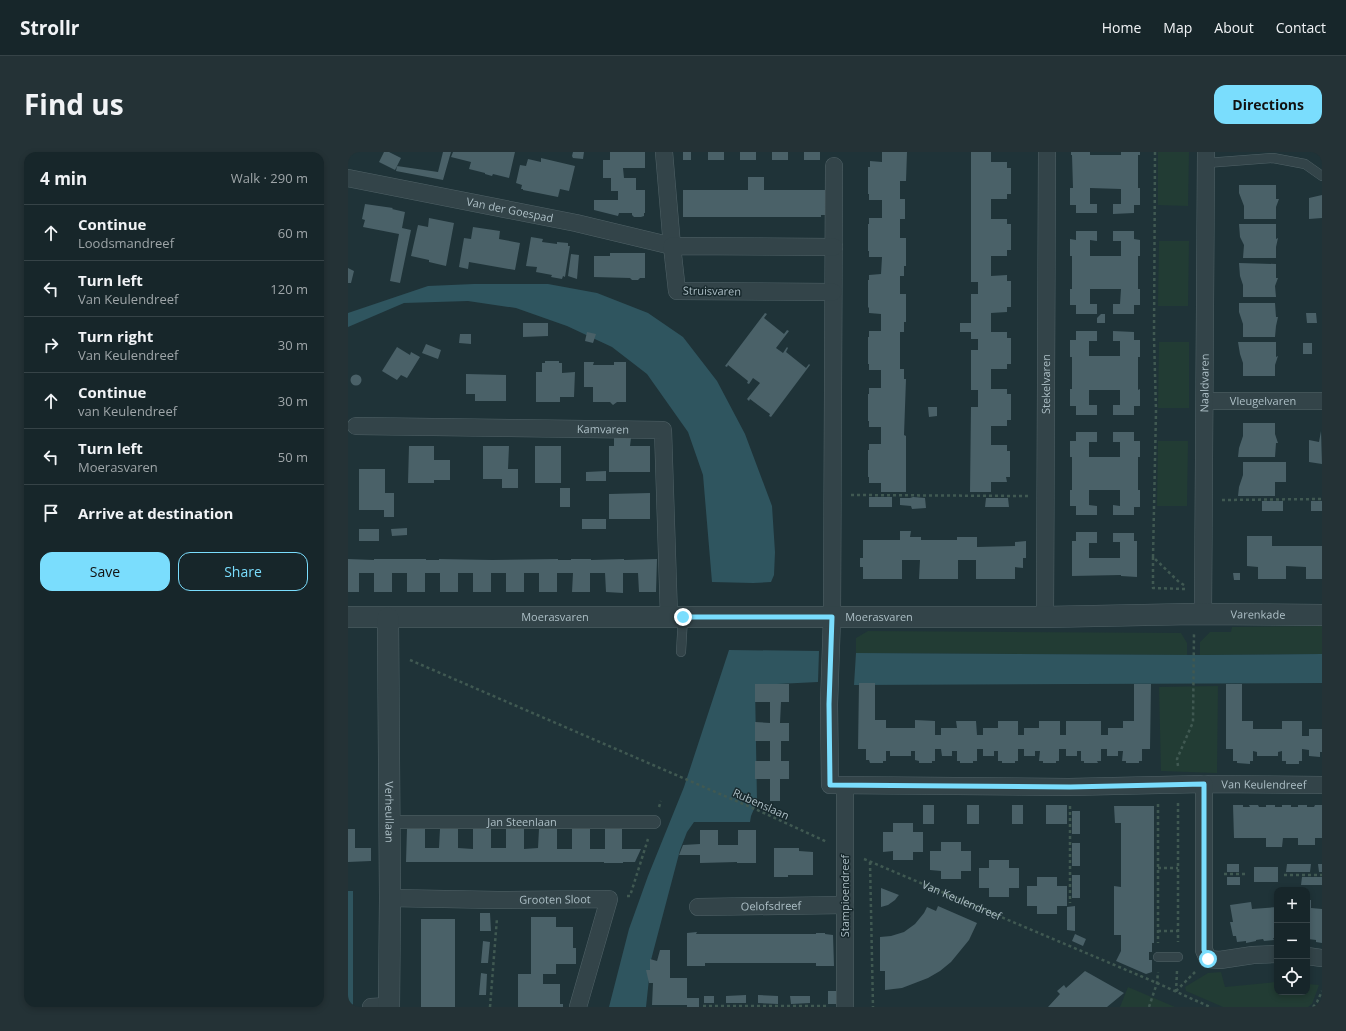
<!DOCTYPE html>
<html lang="en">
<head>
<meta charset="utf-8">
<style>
  :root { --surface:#17262a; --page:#243236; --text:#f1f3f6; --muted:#9ea5a8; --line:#364347; --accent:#7addfd }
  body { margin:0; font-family:"Open Sans",sans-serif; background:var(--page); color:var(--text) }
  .controls { position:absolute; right:12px; bottom:12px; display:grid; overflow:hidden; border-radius:8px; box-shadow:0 2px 6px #0003 }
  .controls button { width:36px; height:36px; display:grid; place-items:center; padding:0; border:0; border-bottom:1px solid var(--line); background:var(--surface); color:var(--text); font:20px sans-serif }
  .stop { position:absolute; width:12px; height:12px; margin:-9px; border:3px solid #7addfd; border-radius:50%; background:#fff }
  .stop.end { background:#7addfd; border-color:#fff; box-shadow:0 1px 4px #0008 }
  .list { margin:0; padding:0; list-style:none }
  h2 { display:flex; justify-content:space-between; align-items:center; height:52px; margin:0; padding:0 16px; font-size:17px }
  h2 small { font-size:13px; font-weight:400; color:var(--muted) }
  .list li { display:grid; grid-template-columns:26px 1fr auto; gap:12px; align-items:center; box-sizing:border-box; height:56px; padding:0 16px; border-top:1px solid var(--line) }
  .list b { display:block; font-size:15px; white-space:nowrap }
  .list p { margin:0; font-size:13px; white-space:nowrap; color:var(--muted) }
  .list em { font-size:13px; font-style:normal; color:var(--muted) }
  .actions { display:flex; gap:8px; padding:12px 16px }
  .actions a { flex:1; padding:9px 0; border:1px solid var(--accent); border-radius:12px; text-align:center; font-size:14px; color:var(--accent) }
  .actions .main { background:var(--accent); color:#111 }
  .icon { flex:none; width:22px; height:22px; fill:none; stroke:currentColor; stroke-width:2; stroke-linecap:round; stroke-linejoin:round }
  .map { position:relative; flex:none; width:974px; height:855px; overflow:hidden; border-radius:12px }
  header { display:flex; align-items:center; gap:24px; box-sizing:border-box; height:56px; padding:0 20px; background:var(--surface); border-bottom:1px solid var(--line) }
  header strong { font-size:19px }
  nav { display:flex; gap:22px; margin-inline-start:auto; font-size:14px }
  .intro { display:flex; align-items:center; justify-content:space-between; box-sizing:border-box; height:96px; padding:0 24px }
  h1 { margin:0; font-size:28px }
  .button { padding:10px 18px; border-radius:12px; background:var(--accent); color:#111; font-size:14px; font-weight:700 }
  main { display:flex; gap:24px; padding:0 24px }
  aside { flex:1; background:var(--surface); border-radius:12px; box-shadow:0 2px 6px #0003 }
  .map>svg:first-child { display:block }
</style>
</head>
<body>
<header>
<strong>Strollr</strong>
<nav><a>Home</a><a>Map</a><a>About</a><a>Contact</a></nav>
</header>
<div class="intro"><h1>Find us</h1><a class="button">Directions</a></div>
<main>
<aside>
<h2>4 min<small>Walk · 290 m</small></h2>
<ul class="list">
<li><svg class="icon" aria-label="ahead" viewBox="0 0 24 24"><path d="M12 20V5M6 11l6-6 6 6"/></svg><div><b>Continue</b><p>Loodsmandreef</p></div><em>60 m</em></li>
<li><svg class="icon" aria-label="left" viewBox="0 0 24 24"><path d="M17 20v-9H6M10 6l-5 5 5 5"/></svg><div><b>Turn left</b><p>Van Keulendreef</p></div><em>120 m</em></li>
<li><svg class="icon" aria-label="right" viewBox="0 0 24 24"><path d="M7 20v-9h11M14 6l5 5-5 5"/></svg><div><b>Turn right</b><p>Van Keulendreef</p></div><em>30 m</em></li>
<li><svg class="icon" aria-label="ahead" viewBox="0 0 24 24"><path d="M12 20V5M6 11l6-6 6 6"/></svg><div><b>Continue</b><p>van Keulendreef</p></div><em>30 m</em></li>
<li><svg class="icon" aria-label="left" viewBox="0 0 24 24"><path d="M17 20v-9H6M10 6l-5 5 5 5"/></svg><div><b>Turn left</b><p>Moerasvaren</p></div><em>50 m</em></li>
<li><svg class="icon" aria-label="arrive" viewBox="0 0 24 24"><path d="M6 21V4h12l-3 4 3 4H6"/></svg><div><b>Arrive at destination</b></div></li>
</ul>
<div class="actions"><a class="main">Save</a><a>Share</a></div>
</aside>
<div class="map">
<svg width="974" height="855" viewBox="0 0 974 855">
  <rect width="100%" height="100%" fill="#1f3338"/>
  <path fill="#223c34" d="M810 0H841L840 54 810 53Z
    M811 89H841L840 154H810Z
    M811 190H841V256H810Z
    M810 289H840L839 354H809Z
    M974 474V502L852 503V490L862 480H883L884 475Z
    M520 479 833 481 839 491V503L508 501V486Z
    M870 534 869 621 813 619 811 535Z
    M873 820 877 835 928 830 929 840H959V832L971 833 964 852 960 855H875L838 839 837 835 860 821Z
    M780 835 827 855H772Z"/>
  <path fill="#2f555f" d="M126 132H200L249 141 300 161 335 185 369 229 397 282 424 354 427 400 426 423 423 430 405 431 364 430 355 323 340 280 299 222 264 195 219 174 168 156 120 149 56 151 0 175V161L80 134Z
    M381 498 471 499 470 530 407 533 409 650 403 664 402 670H346L339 680 332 698 303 808 298 855H261L281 777 300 724 336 635Z
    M508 501 852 503 974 502V531L506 533Z
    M0 739H5V855H0Z"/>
  <path fill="#4a6168" d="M36 0H41L53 6 47 18 31 10Z
    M95 0H103L95 28 48 19 49 14 90 20Z
    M105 0H167L161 26 145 22 144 24 137 22V21L121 17 123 10 103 5Z
    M225 0H236L235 7 225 6 224 4Z
    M262 0H297V16H275L276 26H288V38H297V61H296V64L293 65H286L284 63V61H271L270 64 246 58V48H270V39H263V26H255V8H262Z
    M335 0H343V8H335Z
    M360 0H376V8H360Z
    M392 0H408V8H392Z
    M424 0H440V8H424Z
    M456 0H472V8H456Z
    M534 0H559L558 29H552V47H557V67H552V86H558V114H556V124H552V142H558V170H556V180H552V217H556V227H558L556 283 558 284V340H533V331H521V325H520V298H521V292H533V275H521V269H520V242H521V236H533V218H521V212H520V185H521V179H533V162L521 161V156L520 155V128H521V123L533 122 534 105H521V99H520V72H521V66H534V48H521V42H520V15H522V9L534 10Z
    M623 0H643V10H659V16H663V42H659V47H643V67H659V72H663V98H659V104H643V124L659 123V129H663V155H659V160L643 161V180H659V186H663V212H659V217H643V237H659V242H663V268H659V274H643V293H659V299H662V325H658L659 330H643V340H622L623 255H630V238H623V198H630V187H623V180H612V171H623V142H630V130H623Z
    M723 0H742V3H773V0H792V3H790V36H792V53H786V61L765 62V52H773V37L742 36V52H749V61H728V53H722V36H725L724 3H723Z
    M193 6 227 14 221 39 212 37 210 45 175 38V37H173L174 33 168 31 172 13 178 14 180 7 193 10Z
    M400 25H416V38H480V63H473V65H335V38H400Z
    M891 33H928V47H931L928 55V67H896V54L891 41Z
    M974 43V66L961 67V46Z
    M17 52 45 56 44 57 57 60 54 76 63 78 52 131 42 129 51 82 15 75 17 68 14 67Z
    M81 66 106 71 98 114 81 110V108L63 104 70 73 80 75Z
    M891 72H928V87L930 86 928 95V106H895L896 93 892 85Z
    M125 75 152 79 151 87 172 91 167 118 121 110 120 117 111 115 116 86 123 87Z
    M728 79H749V89L742 88V104H773V89H765V79H786V87L792 88V104H790V137H792V153H786V162H765V152H772L773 137H742V152H749V162H728V153H722V137H724V104H722V87L728 88Z
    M183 85 195 87 194 90 209 92V90L220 91V94H222L217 125 215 124 214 127 203 125 204 123 188 120 189 115 178 114Z
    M262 101H297V126H292L290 128H284L282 126 246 125V104H262Z
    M223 102 231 103 229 127 220 124Z
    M891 111 928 112V126H930L927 134 928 145H895V133L892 124Z
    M0 116 6 119 3 131H0Z
    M891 151H927L928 165H930L928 174 927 185H895V172L891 160Z
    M417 161 419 162 416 166 436 182 439 178 441 179 428 196 435 201 439 195 440 196 438 200 458 216 461 212 462 213 423 265 421 264 422 262 402 247 401 249 399 247 412 231 405 226 401 232 399 231 400 229 380 213 379 215 377 214Z
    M958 161H968L969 171H959Z
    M753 162H757V171H749V166Z
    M175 171H200V184L175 185Z
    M728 179H749V189H741V204H772V189H765V179L786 180V188H792V205H790V238L792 237V254H786V263H765V253H772V238H741V253H749V263H728V254H722V237H724V205H722V188H728Z
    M239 180 248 182 245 191 237 189Z
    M112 182H123V192L111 191Z
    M890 190H928V205L930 204 927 213V224H895V211L892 202Z
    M955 191H964V202H955Z
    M78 192 93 198 90 207 74 201Z
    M49 195 62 203 63 200 72 205 59 226 53 223 49 228 34 219Z
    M197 209H211V211H214V221L227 220 226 245H212V250H188V220H194V211H197Z
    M236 210H246L245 213H266V210H278V250H269L265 253 262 250H245V235H236Z
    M118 222 158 223V249H127V242H118Z
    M2.5 228a5.5 5.5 0 1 1 11 0a5.5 5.5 0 1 1-11 0Z
    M580 255H589V264L581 265Z
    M895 271H927V282L930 291H928L927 305H890L891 296 895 284Z
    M973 279 974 312 961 310V288L971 290Z
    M728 280H749V290H741V305H772V290H765V280H786V289H792V305H790V338H792V355H786V363H765V353L772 354V338H741V353L749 354V363H728V354H722V338H724V305H722V289H728Z
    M266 286H283L282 294H302V320H261V294H266Z
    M61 294H86V308H102V328H86V331H60Z
    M135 294H161L160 317H170V336H154V327H135Z
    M187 294H213V331H187Z
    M895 310H938V330H927V344H890L891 335 895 323Z
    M11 317H37V341H46V365H36V358H11Z
    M258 319V329H238V320Z
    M212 336H222V355H212Z
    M302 341V367H261V342Z
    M521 345H544V355H521Z
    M565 345 577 346 578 356 564 357 563 354 552 353V346H562Z
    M638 346H660L661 355H637Z
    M914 349H935V359H914Z
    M963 349H974V359H963Z
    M234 367H258V377H234Z
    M59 376V383L44 384 43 377Z
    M11 377H31V389H11Z
    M552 379H563L562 385H573V388H609V385H629V395L667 394V390L678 389V406H675V416L667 415V427H628V408H610V427H571L572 408H554V427H515V415H512V406H515V388H552Z
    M728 380H749V391H741V406H772V390H765V381H786V389H789V425L773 424V423L724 424V389H728Z
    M899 384H924V394H974V427H958V415L938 414V427H910V415L899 414Z
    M0 407 26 408V407H78V408H91V407L144 408 210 407V408H223V407H243V408L276 407V408L309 407 308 440H291L290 421H275V441L258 440 257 421H242V440H224L225 421H209V440H191V421H176V440H158V421H143V440H125V421H110V440H92V421H77V440H59V421H44V440H26V421H11V440H0Z
    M885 421H892V428H886Z
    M511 531H527V568H538V576H567V568L587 569V583H593V576H609L608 569H628L629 583H635V576H650V569H670V583H676V576H691V569H712V583H718V569H753V583H760V576H775V569H786V532H803L802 597H794V609H791V611H778V609H774L775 599H770V604H759V597H753V609H749L750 611H736V609H733V599H729V604H718V597H711V609H708V611H695V609H691L692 599H687V604H676V597H670V609H667V611H654V609H650V599H646V604H635V597H629V609H625V611H612V609H609V599H604V604H594L593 597H587V609H584V611H571V609L567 608V599H563V604H542V599H538V609H535V611H522L521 608H518V597H510Z
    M407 532H441V550H433L432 571H441V589H433V609H441V627H432V649H422V627H407V609H422V589H407V570L422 571V550H407Z
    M878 532H894V569H905V577H934V569H954V584H961V577H974V600H972V605L961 604V598L954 597V609H951V612H938V609H934V599L930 600V604H909V600L905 599V609H902V612L889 611V609H885V597H878Z
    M575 653H586V672H575Z
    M619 653H631V672H619Z
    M664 653H675V672H664Z
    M698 653H719V672H698Z
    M885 653H895V655H902L901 653H910L911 655H918V653H927V655H934V653H943V655H950V653H959V655H966L967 653H974V686H967V693H950V686H935L934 695H918V686H886Z
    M766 654H806V791H804V800H801V808H804V820L798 822 768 809 773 799V783H766V734L773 735V671H767Z
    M724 659H732V682H724Z
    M545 671H565V680H575V700H565V708H545V699L535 700V680H545Z
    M0 677H7V696H23V709L0 710Z
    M59 677H77V696H91L92 677H110V696L125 697V677H143V696H158V677H176V697L190 696 191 677H209V697H224V677H242V697H257V677H274V697H293L287 710H275V711H256V710H58Z
    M352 678H370V693H390V678H408V711H389V710L352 711V703H331L335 693 352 692Z
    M593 690H613V699H623V719H613V727H593V719L582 718V699H593Z
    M724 691H732V714H724Z
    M426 696H451V699L465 700V723H440V725H426Z
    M641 708H661V716H671V736H661V745H641V736H631V716H641Z
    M879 712H891V720H879Z
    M939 712H963L962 720H938Z
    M970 712H974V720H971Z
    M906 715H930V730H906Z
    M724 723H732V746H724Z
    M689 725H709V734H719V754H709V762H689V754H679V734H689Z
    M879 725H892V733H879Z
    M954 725H974V733H953Z
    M533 736 551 743 550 744 547 748 540 753 533 755Z
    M959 748H963V756L974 757V791L968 790V788L960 787 959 790Z
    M903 750 904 757 929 755V786H925L926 788 916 789 915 787 908 788V789L898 791V789L889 790 888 784H885L882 770H885L882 753Z
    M590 754 629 771 621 788 603 810 592 819 580 826 554 836 537 838V819H532V785L543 784 556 780 567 772 576 761 579 755 588 759Z
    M727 754V779L719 778V755Z
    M132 761H142L143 779H132Z
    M183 765H208V775H225V796H228V812H208V822H195V832H212V852H215V855H170V822H183Z
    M73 767H107V855H73Z
    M349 780 348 782H468V781H477V782L485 783 486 814H468V811H357V814H339V781Z
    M727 782 738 787 735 794 724 789Z
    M135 789 142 790 140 811H133Z
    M312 798H322V826H339V846H351V855H339V853H304L305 831H301L298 818H302V807L309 809Z
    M737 819 776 841 759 855H700L712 842 709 839 716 833 718 836Z
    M133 821 139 822 138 843H131Z
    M480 839H488V852H480Z
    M398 843V851H378V844Z
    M410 843 430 844V852L410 851Z
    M356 844H366V851H356Z
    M442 844H462V851L443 852Z"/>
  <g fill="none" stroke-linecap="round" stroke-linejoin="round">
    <g stroke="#506267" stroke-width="10">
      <path id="service" d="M858 11 925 6 957 12 974 24
        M333 500 335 465
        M810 805H830"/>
    </g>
    <g stroke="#506267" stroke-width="14">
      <g id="pedestrian">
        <path id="s2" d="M41 670H306"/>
      </g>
    </g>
    <g stroke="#506267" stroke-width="18">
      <g id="minor">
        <path id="s3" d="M486 14 484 465 481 552 482 633 721 635 856 632 974 633"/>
        <path id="s4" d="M0 26 228 71 324 94 316 0"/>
        <path d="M485 140 329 139 324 94 486 95"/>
        <path id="s5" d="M857 249H974"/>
        <path id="s6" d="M8 274 315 278 321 465"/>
        <path id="s7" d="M855 462 858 0"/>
        <path id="s8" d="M697 465 699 0"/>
        <path d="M856 632V798L860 807 872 808 905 803 929 802"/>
        <path d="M497 634V855"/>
        <path id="s9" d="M42 746 150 748 261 747 230 855"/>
        <path id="s10" d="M350 755 497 753"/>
        <path d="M959 804 974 806"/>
        <path d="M23 855 41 854"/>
      </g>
    </g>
    <g stroke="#506267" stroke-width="22">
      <g id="tertiary">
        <path id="s11" d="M0 465H697L845 462 974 463"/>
        <path id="s12" d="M40 466 42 746 41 855"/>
      </g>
    </g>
    <g stroke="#405952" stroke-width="2.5" stroke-dasharray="3 3" stroke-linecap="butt">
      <path d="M807 0 806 185 808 259 805 405 831 430 836 433"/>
      <path d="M503 343 680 344"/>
      <path d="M874 348 974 347"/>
      <path d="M805 405V436L837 437"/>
      <path d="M62 508 416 661 479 690"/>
      <path d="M830 614 829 607 845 570 846 482"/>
      <path d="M830 651V790"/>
      <path d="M810 652V791"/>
      <path d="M722 654V751"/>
      <path d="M311 655 313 649"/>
      <path id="s1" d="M516 707 809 831 862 855"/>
      <path d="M522 710 525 855"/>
      <path d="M810 716H830"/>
      <path d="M876 722H899"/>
      <path d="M936 723H974"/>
      <path d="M279 744H282L300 687"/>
      <path d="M810 779H830"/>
      <path d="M828 839 847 820"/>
      <path d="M828 840 829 819"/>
      <path d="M355 854H479"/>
      <path d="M142 855 149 766"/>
      <path d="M801 855 809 831 810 820"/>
      <path d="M965 855 969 850 974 839"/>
    </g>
    <use href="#service" stroke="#334449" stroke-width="9"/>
    <use href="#pedestrian" stroke="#334449" stroke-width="13"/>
    <use href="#minor" stroke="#334449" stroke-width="17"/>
    <use href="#tertiary" stroke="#334449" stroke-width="21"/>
  </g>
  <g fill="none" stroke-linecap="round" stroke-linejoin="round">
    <path stroke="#7addfd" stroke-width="5" d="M335 465H484L481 552 482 633 722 635 856 632V798L860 807"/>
  </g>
  <g text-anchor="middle" stroke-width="3" stroke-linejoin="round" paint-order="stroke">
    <g font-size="11" fill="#adbfc6" stroke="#18292d">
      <text dy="4" stroke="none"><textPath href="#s4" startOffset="165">Van der Goespad</textPath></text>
      <text transform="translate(364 139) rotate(1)" y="4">Struisvaren</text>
      <text dy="4" stroke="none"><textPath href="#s7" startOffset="231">Naaldvaren</textPath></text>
      <text dy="4" stroke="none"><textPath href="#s8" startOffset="233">Stekelvaren</textPath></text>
      <text dy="4" stroke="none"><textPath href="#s5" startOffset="58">Vleugelvaren</textPath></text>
      <text dy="4" stroke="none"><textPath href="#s6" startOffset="247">Kamvaren</textPath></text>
      <text dy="4" stroke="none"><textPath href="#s11" startOffset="910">Varenkade</textPath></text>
      <text dy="4" stroke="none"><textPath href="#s11" startOffset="531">Moerasvaren</textPath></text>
      <text dy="4" stroke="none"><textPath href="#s11" startOffset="207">Moerasvaren</textPath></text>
      <text dy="4" stroke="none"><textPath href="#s3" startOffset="1053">Van Keulendreef</textPath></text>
      <text transform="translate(413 652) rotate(24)" y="4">Rubenslaan</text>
      <text dy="4" stroke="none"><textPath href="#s12" startOffset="194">Verheullaan</textPath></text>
      <text dy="4" stroke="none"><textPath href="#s2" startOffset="133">Jan Steenlaan</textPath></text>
      <text transform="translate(497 744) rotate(-90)" y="4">Stampioendreef</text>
      <text dy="4" stroke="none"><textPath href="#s9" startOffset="165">Grooten Sloot</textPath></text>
      <text dy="4" stroke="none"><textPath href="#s1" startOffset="106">Van Keulendreef</textPath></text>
      <text dy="4" stroke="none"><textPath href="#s10" startOffset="73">Oelofsdreef</textPath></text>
    </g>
  </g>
</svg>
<div class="controls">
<button>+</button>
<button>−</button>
<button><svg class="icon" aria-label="locate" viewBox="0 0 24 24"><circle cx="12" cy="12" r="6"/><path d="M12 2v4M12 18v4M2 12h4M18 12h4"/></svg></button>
</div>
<div class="stop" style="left:860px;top:807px"></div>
<div class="stop end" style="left:335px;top:465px"></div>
</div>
</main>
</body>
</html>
